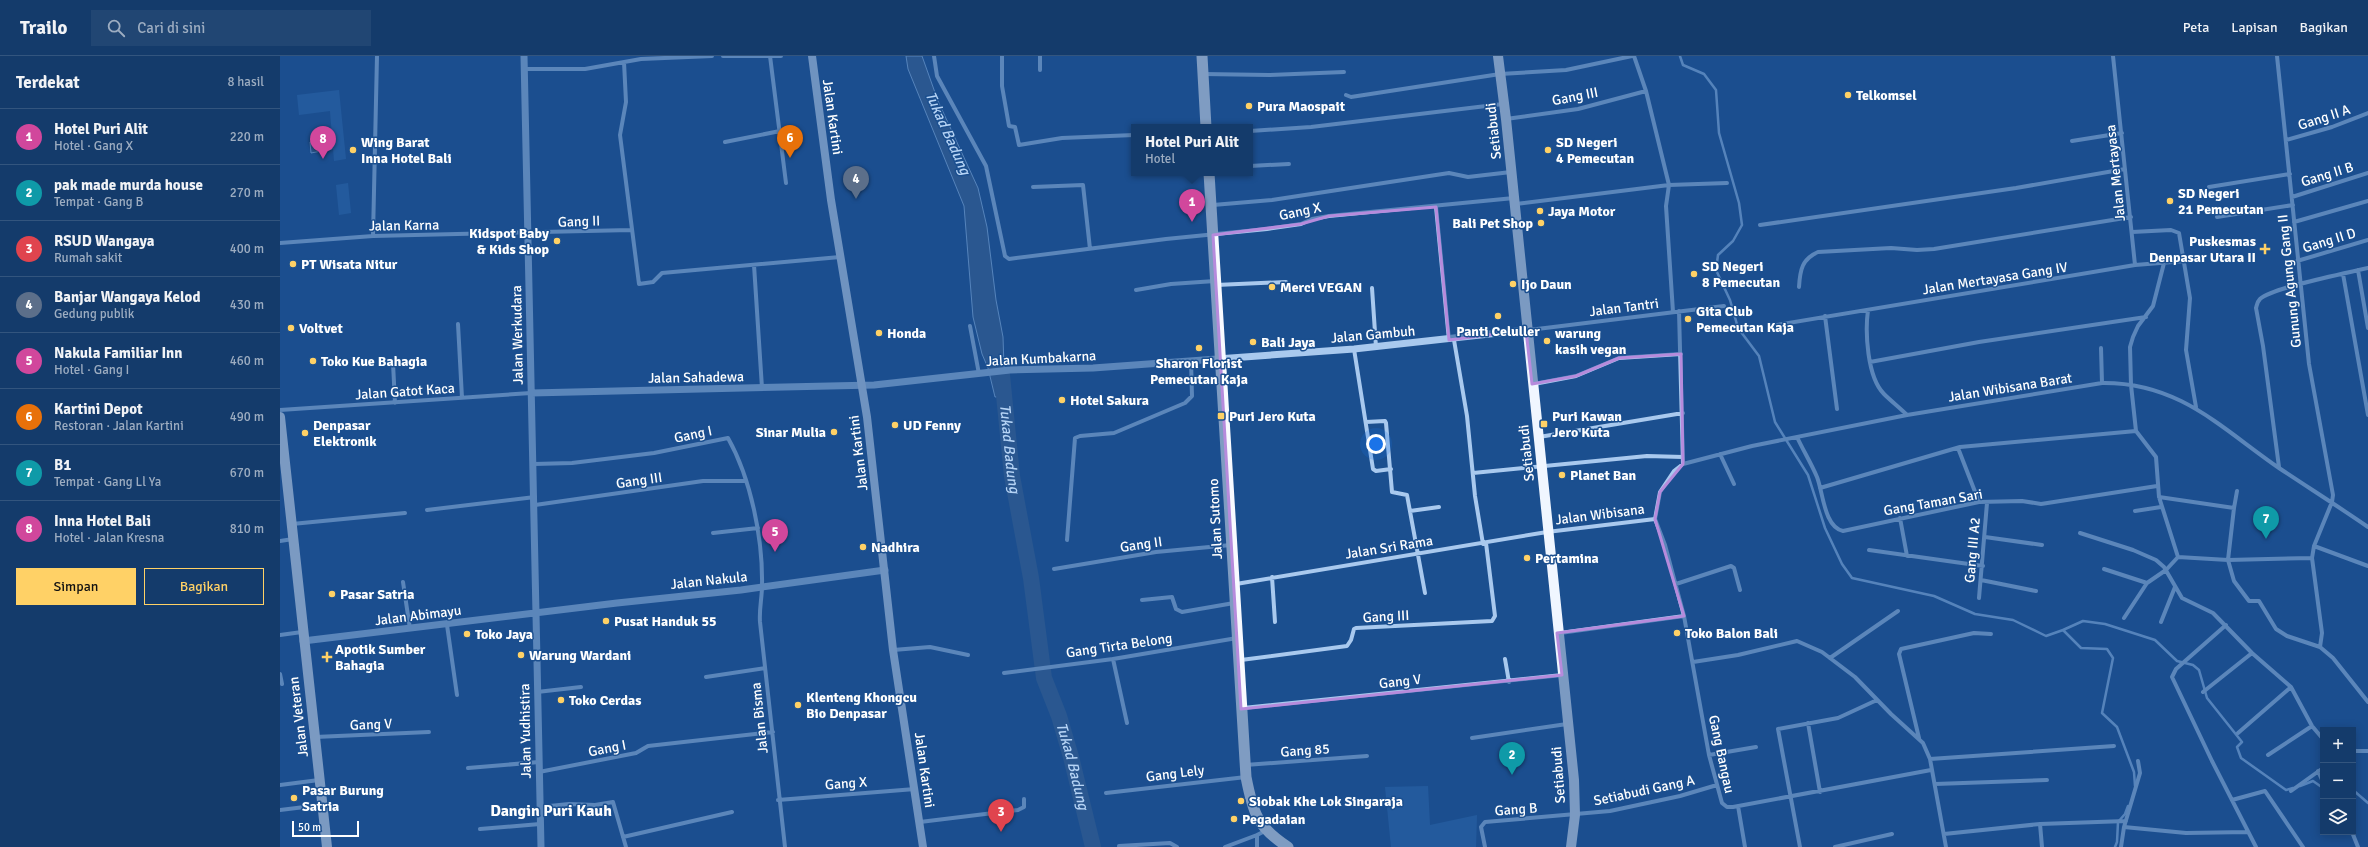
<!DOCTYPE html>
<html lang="id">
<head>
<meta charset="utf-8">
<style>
  :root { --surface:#143b6b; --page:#214673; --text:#f1f3f6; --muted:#9dadc1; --line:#33557e; --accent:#ffd166 }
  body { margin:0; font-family:Signika,sans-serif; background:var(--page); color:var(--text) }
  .controls { position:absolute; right:12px; bottom:12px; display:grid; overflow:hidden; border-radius:0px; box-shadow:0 2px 10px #0003 }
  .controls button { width:36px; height:36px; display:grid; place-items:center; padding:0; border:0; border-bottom:1px solid var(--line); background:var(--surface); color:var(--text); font:20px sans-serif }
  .scale { position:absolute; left:12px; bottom:10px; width:67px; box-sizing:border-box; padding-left:4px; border:2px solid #fff; border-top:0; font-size:11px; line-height:14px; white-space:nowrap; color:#fff; -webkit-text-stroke:3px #1b4f8f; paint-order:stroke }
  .you { position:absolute; left:1096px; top:388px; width:14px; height:14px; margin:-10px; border:3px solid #fff; border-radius:50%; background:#1a73e8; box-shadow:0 0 0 6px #1a73e833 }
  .badge { display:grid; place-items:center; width:26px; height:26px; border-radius:50%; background:var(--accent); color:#fff; font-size:13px; font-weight:700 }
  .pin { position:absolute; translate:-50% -33px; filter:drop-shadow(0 1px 2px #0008) }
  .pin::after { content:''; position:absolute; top:21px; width:14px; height:12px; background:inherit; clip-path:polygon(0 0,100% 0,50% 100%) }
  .popup { position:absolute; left:851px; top:68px; width:122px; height:52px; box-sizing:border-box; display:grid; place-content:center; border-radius:0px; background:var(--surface); filter:drop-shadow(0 1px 3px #0005); font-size:13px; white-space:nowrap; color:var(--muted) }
  .popup b { font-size:15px; color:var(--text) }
  .popup::after { content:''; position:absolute; left:50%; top:100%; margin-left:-8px; border:8px solid transparent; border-top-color:var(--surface) }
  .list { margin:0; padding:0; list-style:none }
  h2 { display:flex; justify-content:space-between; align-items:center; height:52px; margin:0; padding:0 16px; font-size:17px }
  h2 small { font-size:13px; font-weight:400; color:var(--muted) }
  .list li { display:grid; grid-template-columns:26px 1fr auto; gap:12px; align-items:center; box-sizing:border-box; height:56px; padding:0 16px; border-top:1px solid var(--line) }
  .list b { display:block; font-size:15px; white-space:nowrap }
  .list p { margin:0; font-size:13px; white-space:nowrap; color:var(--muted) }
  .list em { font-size:13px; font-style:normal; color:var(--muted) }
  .actions { display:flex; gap:8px; padding:12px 16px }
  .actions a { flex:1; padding:9px 0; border:1px solid var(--accent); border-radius:0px; text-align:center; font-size:14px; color:var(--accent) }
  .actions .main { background:var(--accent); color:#111 }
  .icon { flex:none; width:22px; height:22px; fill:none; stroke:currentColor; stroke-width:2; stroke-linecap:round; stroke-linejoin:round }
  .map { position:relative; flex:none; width:2088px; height:791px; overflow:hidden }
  header { display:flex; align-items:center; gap:24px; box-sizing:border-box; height:56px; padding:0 20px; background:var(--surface); border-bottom:1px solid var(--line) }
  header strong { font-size:19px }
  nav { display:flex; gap:22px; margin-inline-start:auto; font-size:14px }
  .search { width:280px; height:36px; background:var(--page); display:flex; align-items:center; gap:10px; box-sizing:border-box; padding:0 14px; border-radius:0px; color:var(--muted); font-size:15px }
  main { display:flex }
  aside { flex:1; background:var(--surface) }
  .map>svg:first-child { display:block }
</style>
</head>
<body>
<header>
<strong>Trailo</strong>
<div class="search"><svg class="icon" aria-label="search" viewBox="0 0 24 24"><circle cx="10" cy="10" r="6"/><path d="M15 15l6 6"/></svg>Cari di sini</div>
<nav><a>Peta</a><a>Lapisan</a><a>Bagikan</a></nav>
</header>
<main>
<aside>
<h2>Terdekat<small>8 hasil</small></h2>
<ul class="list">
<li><span class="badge" style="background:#d1479c">1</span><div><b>Hotel Puri Alit</b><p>Hotel · Gang X</p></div><em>220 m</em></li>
<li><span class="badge" style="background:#0f9aa8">2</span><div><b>pak made murda house</b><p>Tempat · Gang B</p></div><em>270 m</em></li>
<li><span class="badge" style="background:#e0444e">3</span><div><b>RSUD Wangaya</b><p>Rumah sakit</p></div><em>400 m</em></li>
<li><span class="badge" style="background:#5c6f8a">4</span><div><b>Banjar Wangaya Kelod</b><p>Gedung publik</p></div><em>430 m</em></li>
<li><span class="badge" style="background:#d1479c">5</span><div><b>Nakula Familiar Inn</b><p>Hotel · Gang I</p></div><em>460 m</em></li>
<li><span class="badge" style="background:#e8710a">6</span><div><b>Kartini Depot</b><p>Restoran · Jalan Kartini</p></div><em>490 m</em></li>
<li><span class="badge" style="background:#0f9aa8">7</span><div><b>B1</b><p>Tempat · Gang Ll Ya</p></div><em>670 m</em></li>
<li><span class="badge" style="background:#d1479c">8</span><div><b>Inna Hotel Bali</b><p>Hotel · Jalan Kresna</p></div><em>810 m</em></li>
</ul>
<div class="actions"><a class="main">Simpan</a><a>Bagikan</a></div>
</aside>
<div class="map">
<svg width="2088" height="791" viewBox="0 0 2088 791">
  <rect width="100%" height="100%" fill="#1b4f8f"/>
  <path fill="#2e69ad" d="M59 34 66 103 54 105 50 55 19 59 17 39Z
    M68 127 71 157 59 159 56 129Z
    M1148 730 1150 769 1197 759 1196 791H1111L1105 731Z"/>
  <path fill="#3c6290" stroke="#9cc4f0" d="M626 0H642L658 45 698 132 707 171 716 244 723 281 724 311 729 340 715 341 708 312 702 298 693 261 684 150 628 13Z
    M46 84V86H51L52 93 31 97 30 86Z"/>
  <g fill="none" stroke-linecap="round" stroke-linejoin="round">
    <path stroke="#9cc4f0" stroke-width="2.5" d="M1400 0 1403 9 1424 18 1436 34 1439 77 1459 147 1462 169 1453 185 1438 199 1436 214 1450 244 1458 272 1479 300 1495 366 1528 419 1545 472 1562 508 1572 522 1654 540 1695 558 1733 564 1766 580 1783 574 1801 592 1827 593 1833 602 1822 657 1837 671 1854 716 1855 730
      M1783 574 1803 565 1825 568 1875 584 1897 605 1913 609 1919 614 1927 642 1962 686 1957 691 1961 702 2006 734 2013 732
      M2020 730 2033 725 2043 732
      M2073 734 2088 747
      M1835 791 1837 786 1838 766 1845 758 1848 750"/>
    <path stroke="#3c6290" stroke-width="16" id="s1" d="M722 319 732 420 751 522 764 622 779 660 791 701 813 791"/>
    <path stroke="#a9c9ee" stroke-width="4" d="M443 0H501
      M490 0 506 127
      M654 0 657 20 706 110 725 200 729 203 886 183 987 173 1021 168 1032 163 1049 160 1234 142
      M722 0V30L729 70 735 71 739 89 782 82 854 79
      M1354 0 1366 35 1389 129 1447 127
      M1833 0 1855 209
      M1997 0 2029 308 2053 439 2052 446 2034 490 2032 502 2042 577 2040 591 2053 602 2088 646
      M344 6 346 46 340 79 359 228 373 226 382 217 560 201
      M244 13H305L361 3 432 0
      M760 14V0
      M923 18 989 19 1064 16
      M1066 39 1071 41 1220 18 1286 14 1352 0
      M1226 63 1298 53 1366 35
      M970 75 1031 71 1223 48
      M2006 84 2052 71 2088 57
      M1792 85 1842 77
      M445 86 500 75
      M970 110 1009 108
      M753 131 803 129 810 193
      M1929 131 2010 118
      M2012 141 2088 117
      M1236 148 1389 129 1386 150 1393 256
      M933 149 992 144 1169 117 1188 121 1231 116
      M1156 151 1169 284
      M1937 161 2013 149
      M2014 166 2088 145
      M1480 169 1736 132 1845 113
      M1852 176 1891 174 1899 177 1910 242 1906 294 1916 351
      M93 180 97 0
      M0 187 93 180 351 174
      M2017 205 2088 184
      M474 209 482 332
      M2078 214 2088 272
      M2063 218 2088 359
      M936 229 1006 226
      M1519 231C1520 214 1522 203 1538 196L1611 192 1637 194 1654 193 1851 161
      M1092 232 1096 291
      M856 234 891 228 935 225
      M1588 254C1585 276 1587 321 1604 338 1611 345 1620 352 1627 359
      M1399 255 1403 408
      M1545 260 1557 353
      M178 268 182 342
      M690 270 699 318
      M1491 270 1855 209 1905 205
      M1249 274 1444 250
      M1174 284 1187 360 1195 440 1203 488
      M1821 292 1822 327
      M1074 293 1093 413 1096 415 1111 413
      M1590 306 1699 286 1866 261
      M113 307 115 347
      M1254 328 1296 320 1339 302 1401 298
      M0 354 251 337
      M1086 366 1105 365 1106 367 1112 436 1127 439 1145 537
      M1259 381 1403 357
      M1517 381C1523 394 1531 407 1537 421 1543 436 1544 471 1563 475L1699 446 1742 445 1761 448 1877 430
      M1678 392 1699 446
      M1440 398 1454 428
      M254 408 292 407 374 397 448 382C471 423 483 483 482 530 482 542 479 553 480 566L505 791
      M1999 411 1983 290 1976 252C1977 249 1977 246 1980 243 1994 231 2067 217 2088 212
      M1193 417 1367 400 1403 401
      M1540 432 1680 391 1856 375
      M1879 441 1954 452 1948 504 1954 525 1969 545H1979L1996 573 2007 580 2040 591
      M255 449 423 425H466
      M1954 452 1957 435
      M147 454 255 441
      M1130 455 1159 451
      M1855 455 1881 451
      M1620 462 1627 500
      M12 468 125 457
      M433 477 478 472
      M1800 477 1853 494 1876 504 1884 511 1902 542 1933 557 1972 597 2011 631 2032 670 2043 683
      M1705 481 1762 489
      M787 484 795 382 800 380 834 377 905 347 912 340 911 305
      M0 485 13 483
      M2034 490 2088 510
      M1589 494 1703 510
      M1898 501 1948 504 2032 502
      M774 513 876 496 951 489
      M1824 513 1867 527
      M992 521 995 566
      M1701 524 1756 535
      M123 526 130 573
      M956 528 1267 476 1375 463
      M1396 528 1451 510 1454 512 1460 534
      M1699 542 1707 447
      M862 544 892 541 896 553 902 556 954 547
      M1844 562 1867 527 1886 514 1898 501 1879 441 1876 401 1856 375 1851 329 1850 291 1853 281 1858 270 1873 250 1884 207
      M1881 566 1895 531
      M167 569 177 639
      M1946 569 1896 613 1892 621 1932 705 1976 791
      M1280 577 1404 560
      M0 579 22 576
      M613 594 650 591 688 599
      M1550 602 1618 555
      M833 603 847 667
      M1225 603 1229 626
      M961 604 1067 590 1071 584 1074 573 1076 572 1212 565 1215 560 1206 487
      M1413 606 1458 599 1517 585 1542 596 1575 621 1611 658 1643 687 1650 703 1666 791
      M724 617 833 603 957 582
      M0 618 2 628
      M426 621 485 612
      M257 636 301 631
      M1923 636 1972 597
      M963 652 1282 619
      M1528 667 1540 736
      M1958 677 2011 631
      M35 681 149 676
      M1192 682 1287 668
      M1639 682 1619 598 1621 593 1694 577 1711 578
      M2073 695H2088
      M1429 699 1476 691
      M1988 699 2032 670
      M1650 703 1834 690
      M965 709 1087 700
      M188 712 259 706
      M1651 714 1453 751H1447L1442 747 1429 699 1404 560 1385 489 1375 463 1380 436 1394 415 1403 408 1472 390 1627 359 1822 327C1899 326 1941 372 1999 412 2029 432 2059 451 2088 471
      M2038 715 2043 726
      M259 716 356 697 368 690 493 676
      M1655 728 1767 724
      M0 729 39 724
      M2011 735 2043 712
      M826 737 966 721
      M498 744 635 733
      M1952 744 1985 735 2023 791
      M1458 750 1465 791
      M260 751 289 748 315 749 333 746 346 791
      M0 754 41 749
      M640 766 738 754 744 751V743
      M1760 768 1762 791
      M1844 771 1906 777 1968 776
      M200 773 260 768
      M2072 776 2078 791
      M1664 778 1760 768 1846 765
      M343 781 452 756
      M839 790 890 787 897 791
      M945 791 977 779
      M977 791V779L985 775
      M1205 791 1201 771 1205 766 1330 755 1400 740 1437 729
      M1520 791 1498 673 1558 662 1597 644
      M1555 791 1612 778
      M1841 791 1844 771 1860 717 1858 705"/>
    <path stroke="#a9c9ee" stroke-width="7" d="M244 0 261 791
      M251 337 594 329 730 314 813 312 1074 293 1246 274
      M23 585 337 547 461 534 605 514"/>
    <path stroke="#d6e6fa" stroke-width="8" d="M532 0 551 144 587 361 613 594 643 791"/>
    <path stroke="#f0f6ff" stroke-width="10" d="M1218 0 1226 63 1294 724 1295 759 1291 791
      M0 361 47 791"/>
    <path stroke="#f8faff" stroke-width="11" d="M922 0 926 71
      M929 117 966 721C973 757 977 771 1008 791"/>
  </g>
  <path d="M0 0H2088V791H0ZM1156 151 1169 284 1246 274 1252 328 1296 320 1339 302 1401 298 1403 408 1380 436 1375 463 1404 560 1277 577 1282 619 961 653 933 179 1021 168 1049 160Z" fill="#1b4f8f" fill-opacity=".55" fill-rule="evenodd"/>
  <path fill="none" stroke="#b68bdc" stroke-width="3" stroke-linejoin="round" d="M1156 151 1169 284 1246 274 1252 328 1296 320 1339 302 1401 298 1403 408 1380 436 1375 463 1404 560 1277 577 1282 619 961 653 933 179 1021 168 1049 160Z"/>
  <g fill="#ffd166" stroke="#1b4f8f" stroke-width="1.5">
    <circle cx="1568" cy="39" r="4"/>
    <circle cx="969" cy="50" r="4"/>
    <circle cx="73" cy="94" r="4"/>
    <circle cx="1268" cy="94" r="4"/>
    <circle cx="1890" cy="145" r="4"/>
    <circle cx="1260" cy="155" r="4"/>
    <circle cx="1261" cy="167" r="4"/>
    <circle cx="277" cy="185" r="4"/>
    <path d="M1983 187h4v4h4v4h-4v4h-4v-4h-4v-4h4z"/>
    <circle cx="13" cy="208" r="4"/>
    <circle cx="1414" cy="218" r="4"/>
    <circle cx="1233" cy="228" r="4"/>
    <circle cx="992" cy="231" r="4"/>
    <circle cx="1218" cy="260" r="4"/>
    <circle cx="1408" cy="263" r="4"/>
    <circle cx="11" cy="272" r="4"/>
    <circle cx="599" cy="277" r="4"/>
    <circle cx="1267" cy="285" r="4"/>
    <circle cx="973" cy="286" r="4"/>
    <circle cx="919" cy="292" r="4"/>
    <circle cx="33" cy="305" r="4"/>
    <circle cx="782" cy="344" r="4"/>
    <rect x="937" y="356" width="8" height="8" rx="2"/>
    <rect x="1260" y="364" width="8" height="8" rx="2"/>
    <circle cx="615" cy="369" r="4"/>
    <circle cx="554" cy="376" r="4"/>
    <circle cx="25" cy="377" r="4"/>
    <circle cx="1282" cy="419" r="4"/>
    <circle cx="583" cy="491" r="4"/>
    <circle cx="1247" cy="502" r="4"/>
    <circle cx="52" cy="538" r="4"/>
    <circle cx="326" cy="565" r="4"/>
    <circle cx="1397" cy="577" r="4"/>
    <circle cx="187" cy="578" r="4"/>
    <circle cx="241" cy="599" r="4"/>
    <path d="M45 595h4v4h4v4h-4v4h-4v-4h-4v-4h4z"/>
    <circle cx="281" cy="644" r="4"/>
    <circle cx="518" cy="649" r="4"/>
    <circle cx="14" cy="742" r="4"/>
    <circle cx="961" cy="745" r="4"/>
    <circle cx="954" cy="763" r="4"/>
  </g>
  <g text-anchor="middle" stroke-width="3" stroke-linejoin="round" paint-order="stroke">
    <g font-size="14" font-weight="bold" fill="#fff" stroke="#1b4f8f" text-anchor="start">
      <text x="1576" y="44">Telkomsel</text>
      <text x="977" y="55">Pura Maospait</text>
      <text x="81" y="91">Wing Barat<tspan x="81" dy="16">Inna Hotel Bali</tspan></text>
      <text x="1276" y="91">SD Negeri<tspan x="1276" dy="16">4 Pemecutan</tspan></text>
      <text x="1898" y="142">SD Negeri<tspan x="1898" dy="16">21 Pemecutan</tspan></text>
      <text x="1268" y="160">Jaya Motor</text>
      <text x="1253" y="172" text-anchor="end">Bali Pet Shop</text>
      <text x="269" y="182" text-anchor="end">Kidspot Baby<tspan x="269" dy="16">&amp; Kids Shop</tspan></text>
      <text x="1976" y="190" text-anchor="end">Puskesmas<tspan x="1976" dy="16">Denpasar Utara II</tspan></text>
      <text x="21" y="213">PT Wisata Nitur</text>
      <text x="1422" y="215">SD Negeri<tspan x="1422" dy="16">8 Pemecutan</tspan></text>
      <text x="1241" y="233">Ijo Daun</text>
      <text x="1000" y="236">Merci VEGAN</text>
      <text x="1416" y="260">Gita Club<tspan x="1416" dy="16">Pemecutan Kaja</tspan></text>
      <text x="19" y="277">Voltvet</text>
      <text x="1218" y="280" text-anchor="middle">Panti Celuller</text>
      <text x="607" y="282">Honda</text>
      <text x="1275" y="282">warung<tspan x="1275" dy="16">kasih vegan</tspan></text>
      <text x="981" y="291">Bali Jaya</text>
      <text x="41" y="310">Toko Kue Bahagia</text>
      <text x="919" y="312" text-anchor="middle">Sharon Florist<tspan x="919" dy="16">Pemecutan Kaja</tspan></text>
      <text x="790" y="349">Hotel Sakura</text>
      <text x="949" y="365">Puri Jero Kuta</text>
      <text x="1272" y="365">Puri Kawan<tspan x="1272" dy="16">Jero Kuta</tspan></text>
      <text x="33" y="374">Denpasar<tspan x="33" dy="16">Elektronik</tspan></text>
      <text x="623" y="374">UD Fenny</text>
      <text x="546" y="381" text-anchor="end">Sinar Mulia</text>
      <text x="1290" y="424">Planet Ban</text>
      <text x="591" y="496">Nadhira</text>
      <text x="1255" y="507">Pertamina</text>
      <text x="60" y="543">Pasar Satria</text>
      <text x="334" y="570">Pusat Handuk 55</text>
      <text x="1405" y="582">Toko Balon Bali</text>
      <text x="195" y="583">Toko Jaya</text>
      <text x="55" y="598">Apotik Sumber<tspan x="55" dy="16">Bahagia</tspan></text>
      <text x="249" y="604">Warung Wardani</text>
      <text x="526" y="646">Klenteng Khongcu<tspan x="526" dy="16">Bio Denpasar</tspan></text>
      <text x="289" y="649">Toko Cerdas</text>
      <text x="22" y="739">Pasar Burung<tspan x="22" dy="16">Satria</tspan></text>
      <text x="969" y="750">Siobak Khe Lok Singaraja</text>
      <text x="962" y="768">Pegadaian</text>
    </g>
    <g font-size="14" fill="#fff" stroke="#1b4f8f">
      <text transform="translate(1295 40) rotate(-11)" y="5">Gang III</text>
      <text transform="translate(553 61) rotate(82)" y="5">Jalan Kartini</text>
      <text transform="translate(2044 61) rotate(-18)" y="5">Gang II A</text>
      <text transform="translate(1213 75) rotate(-96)" y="5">Setiabudi</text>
      <text transform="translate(1835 117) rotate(-96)" y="5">Jalan Mertayasa</text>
      <text transform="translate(2047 118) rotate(-17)" y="5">Gang II B</text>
      <text transform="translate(1020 155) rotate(-12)" y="5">Gang X</text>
      <text transform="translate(299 165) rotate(-2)" y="5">Gang II</text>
      <text transform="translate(124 169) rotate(-1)" y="5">Jalan Karna</text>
      <text transform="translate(2049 184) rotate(-17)" y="5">Gang II D</text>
      <text transform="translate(1715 222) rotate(-9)" y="5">Jalan Mertayasa Gang IV</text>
      <text transform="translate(2009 225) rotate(-96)" y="5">Gunung Agung Gang II</text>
      <text transform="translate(1344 251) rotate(-7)" y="5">Jalan Tantri</text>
      <text transform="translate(1093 278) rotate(-5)" y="5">Jalan Gambuh</text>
      <text transform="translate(237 279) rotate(-91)" y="5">Jalan Werkudara</text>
      <text transform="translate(761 302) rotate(-3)" y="5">Jalan Kumbakarna</text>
      <text transform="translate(416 321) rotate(-1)" y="5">Jalan Sahadewa</text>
      <text transform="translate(1730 331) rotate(-9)" y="5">Jalan Wibisana Barat</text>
      <text transform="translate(125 335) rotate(-4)" y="5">Jalan Gatot Kaca</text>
      <text transform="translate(413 378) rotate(-12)" y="5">Gang I</text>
      <text transform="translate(578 397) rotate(-97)" y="5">Jalan Kartini</text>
      <text transform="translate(1246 397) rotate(-96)" y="5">Setiabudi</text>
      <text transform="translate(359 424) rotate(-8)" y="5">Gang III</text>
      <text transform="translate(1653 446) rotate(-10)" y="5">Gang Taman Sari</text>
      <text transform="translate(1320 458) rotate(-7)" y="5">Jalan Wibisana</text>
      <text transform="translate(935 463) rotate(-93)" y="5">Jalan Sutomo</text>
      <text transform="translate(861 488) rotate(-8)" y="5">Gang II</text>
      <text transform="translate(1109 491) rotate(-9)" y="5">Jalan Sri Rama</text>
      <text transform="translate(1692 494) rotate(-85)" y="5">Gang III A2</text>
      <text transform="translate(429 524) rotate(-6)" y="5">Jalan Nakula</text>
      <text transform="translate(138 559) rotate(-7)" y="5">Jalan Abimayu</text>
      <text transform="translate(1106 560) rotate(-3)" y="5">Gang III</text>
      <text transform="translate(839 589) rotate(-8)" y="5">Gang Tirta Belong</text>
      <text transform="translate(1120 625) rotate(-6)" y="5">Gang V</text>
      <text transform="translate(18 661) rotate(-97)" y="5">Jalan Veteran</text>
      <text transform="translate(479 662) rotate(-96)" y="5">Jalan Bisma</text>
      <text transform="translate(91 668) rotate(-2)" y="5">Gang V</text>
      <text transform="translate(245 675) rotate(-91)" y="5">Jalan Yudhistira</text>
      <text transform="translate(327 692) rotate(-11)" y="5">Gang I</text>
      <text transform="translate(1025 694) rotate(-4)" y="5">Gang 85</text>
      <text transform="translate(1442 698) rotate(78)" y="5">Gang Bangau</text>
      <text transform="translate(645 714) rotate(82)" y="5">Jalan Kartini</text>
      <text transform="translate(895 717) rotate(-7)" y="5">Gang Lely</text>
      <text transform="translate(1278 719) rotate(-94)" y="5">Setiabudi</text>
      <text transform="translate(566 727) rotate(-4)" y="5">Gang X</text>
      <text transform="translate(1364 734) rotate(-12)" y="5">Setiabudi Gang A</text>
      <text transform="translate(1236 753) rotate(-4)" y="5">Gang B</text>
    </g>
    <g font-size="15" font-style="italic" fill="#b5d3f5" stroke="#1b4f8f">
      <text transform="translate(668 77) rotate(66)" y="5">Tukad Badung</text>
      <text dy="5" stroke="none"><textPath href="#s1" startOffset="74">Tukad Badung</textPath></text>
      <text dy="5" stroke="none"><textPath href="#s1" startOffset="399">Tukad Badung</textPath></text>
    </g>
    <g font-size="16" font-weight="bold" fill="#fff" stroke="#1b4f8f">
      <text x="271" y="760">Dangin Puri Kauh</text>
    </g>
  </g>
</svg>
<div class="controls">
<button>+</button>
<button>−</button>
<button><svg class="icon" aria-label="layers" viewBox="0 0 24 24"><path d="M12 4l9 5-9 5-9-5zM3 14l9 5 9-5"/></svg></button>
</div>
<div class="scale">50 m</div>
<div class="you"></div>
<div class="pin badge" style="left:912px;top:166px;background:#d1479c">1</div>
<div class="popup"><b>Hotel Puri Alit</b>Hotel</div>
<div class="pin badge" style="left:1232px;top:719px;background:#0f9aa8">2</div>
<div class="pin badge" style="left:721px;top:776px;background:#e0444e">3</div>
<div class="pin badge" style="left:576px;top:143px;background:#5c6f8a">4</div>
<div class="pin badge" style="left:495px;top:496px;background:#d1479c">5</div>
<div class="pin badge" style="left:510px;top:102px;background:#e8710a">6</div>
<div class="pin badge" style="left:1986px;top:483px;background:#0f9aa8">7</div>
<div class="pin badge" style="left:43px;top:103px;background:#d1479c">8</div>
</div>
</main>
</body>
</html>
